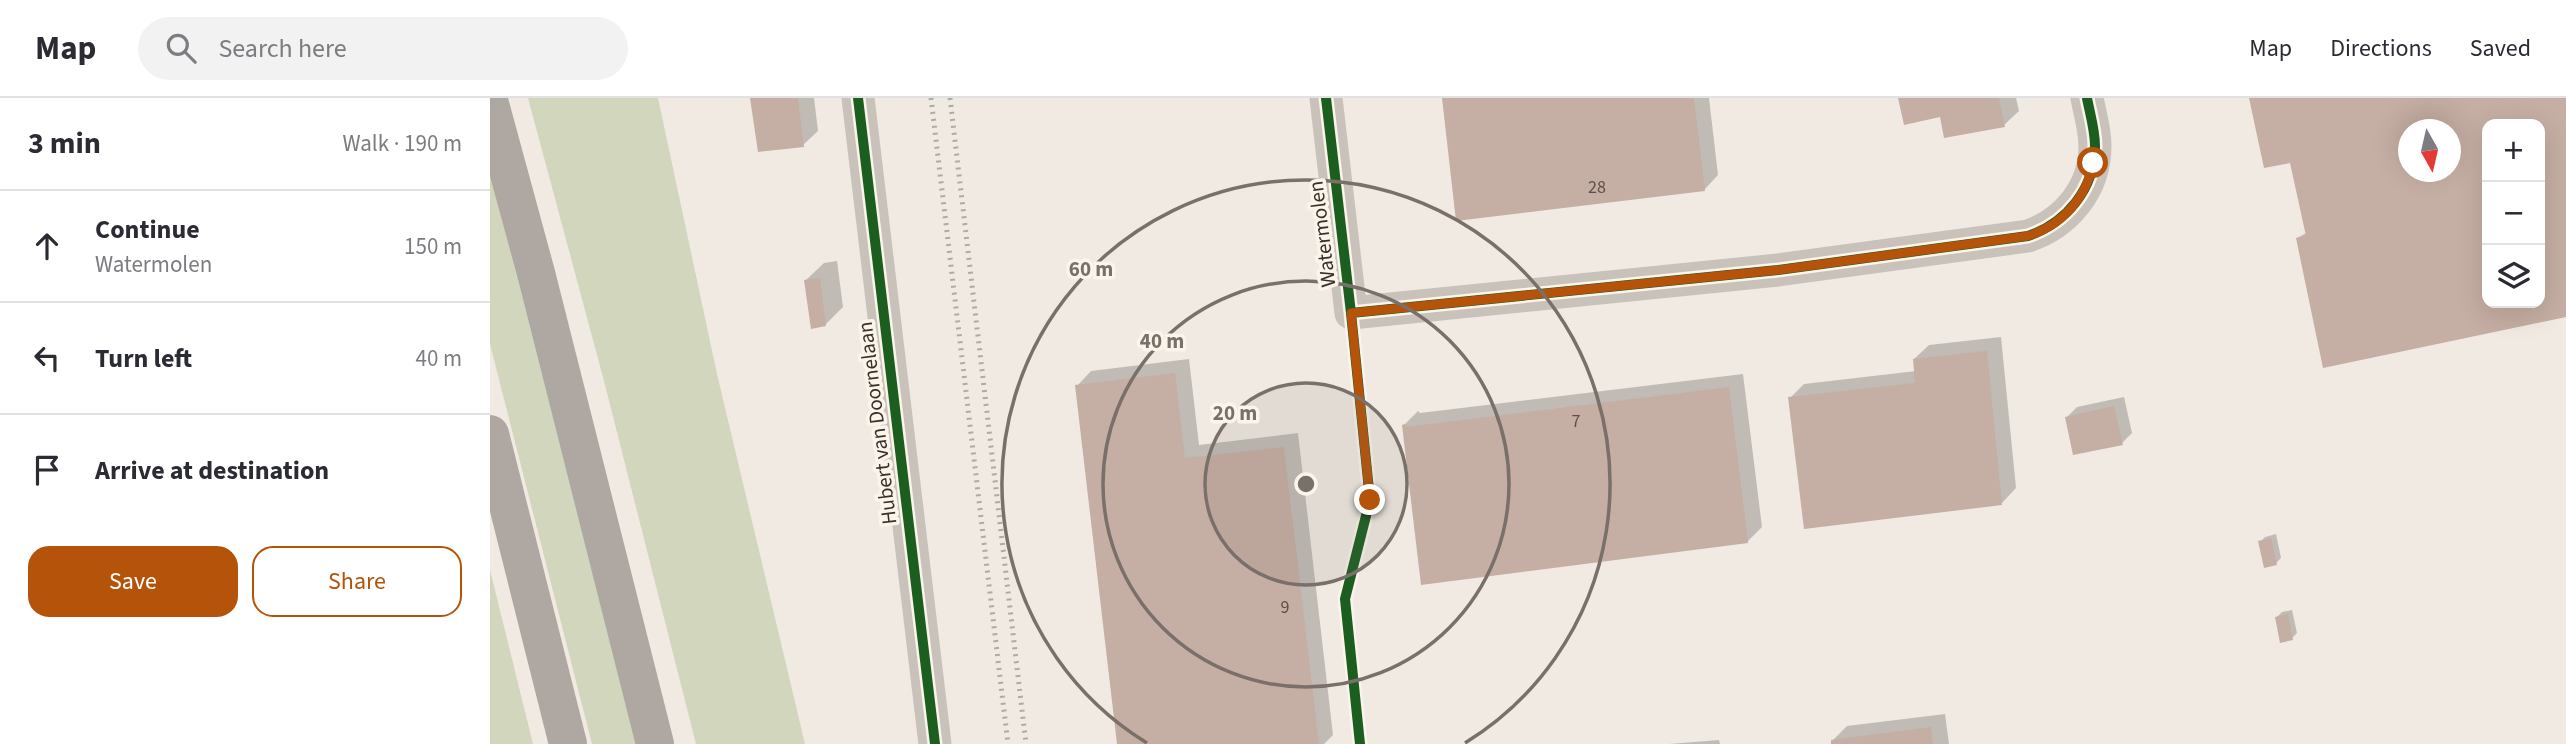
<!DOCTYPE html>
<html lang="en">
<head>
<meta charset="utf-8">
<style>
  :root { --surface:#fff; --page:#f2f2f3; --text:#2b2b33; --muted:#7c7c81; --line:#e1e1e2; --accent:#b45309 }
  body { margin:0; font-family:"Source Sans 3",sans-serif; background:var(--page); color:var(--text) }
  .controls { position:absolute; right:21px; top:21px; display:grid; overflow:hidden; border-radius:14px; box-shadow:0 7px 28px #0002 }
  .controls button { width:63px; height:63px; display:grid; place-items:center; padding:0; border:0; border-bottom:2px solid var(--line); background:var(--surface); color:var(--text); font:35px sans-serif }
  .compass { position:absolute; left:1908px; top:21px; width:63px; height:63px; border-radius:50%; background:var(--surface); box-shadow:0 7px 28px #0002; rotate:172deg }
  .stop { position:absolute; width:21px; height:21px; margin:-16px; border:5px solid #b45309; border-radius:50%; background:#fff }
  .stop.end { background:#b45309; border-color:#fff; box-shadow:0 2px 7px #0008 }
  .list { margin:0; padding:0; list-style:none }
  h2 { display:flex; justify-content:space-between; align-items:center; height:91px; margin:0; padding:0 28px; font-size:30px }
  h2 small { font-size:23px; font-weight:400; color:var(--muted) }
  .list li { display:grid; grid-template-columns:46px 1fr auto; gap:21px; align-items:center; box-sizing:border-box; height:112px; padding:0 28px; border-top:2px solid var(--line) }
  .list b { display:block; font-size:26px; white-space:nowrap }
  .list p { margin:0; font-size:23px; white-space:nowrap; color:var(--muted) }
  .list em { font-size:23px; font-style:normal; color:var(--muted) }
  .actions { display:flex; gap:14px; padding:21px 28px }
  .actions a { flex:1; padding:16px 0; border:2px solid var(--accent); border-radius:21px; text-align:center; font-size:24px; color:var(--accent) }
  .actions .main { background:var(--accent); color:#fff }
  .icon { flex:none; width:38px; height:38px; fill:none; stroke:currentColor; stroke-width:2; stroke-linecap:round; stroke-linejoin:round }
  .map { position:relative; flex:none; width:2076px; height:646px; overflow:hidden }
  header { display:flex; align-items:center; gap:42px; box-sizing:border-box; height:98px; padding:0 35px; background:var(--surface); border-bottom:2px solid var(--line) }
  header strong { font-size:33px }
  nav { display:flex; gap:38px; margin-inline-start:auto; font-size:24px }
  .search { width:490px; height:63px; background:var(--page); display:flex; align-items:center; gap:18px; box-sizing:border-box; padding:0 24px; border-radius:38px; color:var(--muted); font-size:26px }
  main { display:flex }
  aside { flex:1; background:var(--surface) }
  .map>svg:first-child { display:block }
</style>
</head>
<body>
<header>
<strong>Map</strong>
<div class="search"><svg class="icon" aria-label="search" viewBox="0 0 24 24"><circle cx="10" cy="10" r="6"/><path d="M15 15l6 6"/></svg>Search here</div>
<nav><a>Map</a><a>Directions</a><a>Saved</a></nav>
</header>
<main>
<aside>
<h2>3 min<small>Walk · 190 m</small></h2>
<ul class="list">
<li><svg class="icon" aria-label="ahead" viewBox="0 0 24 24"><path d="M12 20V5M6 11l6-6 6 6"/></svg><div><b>Continue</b><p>Watermolen</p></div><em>150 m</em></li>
<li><svg class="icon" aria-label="left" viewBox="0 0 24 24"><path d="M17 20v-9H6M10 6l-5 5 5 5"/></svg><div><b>Turn left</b></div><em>40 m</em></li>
<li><svg class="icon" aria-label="arrive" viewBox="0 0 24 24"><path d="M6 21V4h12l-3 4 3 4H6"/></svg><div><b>Arrive at destination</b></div></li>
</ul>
<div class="actions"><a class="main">Save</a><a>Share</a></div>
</aside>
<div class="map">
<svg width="2076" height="646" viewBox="0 0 2076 646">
  <rect width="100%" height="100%" fill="#f0eae3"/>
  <path fill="#d1d6bc" d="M38 0H168L227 276 315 646H206L114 283Z
    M0 70 146 646H102L0 246Z
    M0 472 43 646H0Z"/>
  <path fill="#0003" fill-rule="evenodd" d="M262 0H324L328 33 313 47Z
    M953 0H1219L1228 77 1214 92Z
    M1410 0H1526L1529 13 1514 27 1451 17Z
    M1761 0H2076V217L1835 268 1807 140 1818 134 1802 63ZM1997 26H2050V205H1997ZM1918 32H1960V74H1918Z
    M347 163 353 209 335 227 316 182 334 165Z
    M1511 239 1526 390 1512 405 1300 300 1314 286 1426 273 1424 261 1439 247Z
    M699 261 709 347 808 335 843 637 834 646H628L587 288 601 273Z
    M1253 276 1272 429 1257 444 933 485 913 328 928 313 930 315Z
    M1634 299 1642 335 1632 345 1577 319 1587 309Z
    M1786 436 1791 460 1786 465 1770 444 1775 439Z
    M1802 512 1807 535 1802 540 1787 519 1792 514Z
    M1455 616 1459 646H1343V642L1357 628Z
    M1229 642 1230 646H1179Z"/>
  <path fill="#c5aea3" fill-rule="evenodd" d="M260 0H308L314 49 268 54Z
    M952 0H1204L1215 93 966 123Z
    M1408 0H1509L1515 29 1454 40 1450 19 1414 27Z
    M1759 0H2076V219L1833 270 1806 140 1816 138 1800 65 1774 70ZM1997 26H2050V205H1997ZM1918 32H1960V74H1918Z
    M330 180 336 228 321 231 314 182Z
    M1497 253 1512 407 1314 431 1298 299 1425 285 1423 261Z
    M685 275 695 360 794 349 829 646H627L585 287Z
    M1239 289 1258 445 931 487 912 327 915 326 916 329Z
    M1624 308 1633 347 1583 357 1575 319Z
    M1781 440 1787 467 1774 470 1768 443Z
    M1798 516 1803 542 1790 545 1785 519Z
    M1441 629 1443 646H1341V642Z"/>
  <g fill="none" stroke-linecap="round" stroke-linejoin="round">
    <path stroke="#c9c2bb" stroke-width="33" d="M368 0 445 646
      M836 0 861 215 1288 172 1538 138C1576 125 1605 91 1605 48 1605 32 1600 16 1597 0"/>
    <path stroke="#afa8a2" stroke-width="38" d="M0 6 46 175 165 646
      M0 336 78 646"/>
    <path stroke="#b0aaa6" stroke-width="5" stroke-dasharray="2 5" stroke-linecap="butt" d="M441 0 518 646
      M460 0 536 646"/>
    <g stroke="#fbf4eb" stroke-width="15">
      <path id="cycleway" d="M368 0 445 646
        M836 0 861 215 1288 172 1538 138C1576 125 1605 91 1605 48 1605 32 1600 16 1597 0
        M861 215 880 402 855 501 870 646"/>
    </g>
    <use href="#cycleway" stroke="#1b5e20" stroke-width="10"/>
  </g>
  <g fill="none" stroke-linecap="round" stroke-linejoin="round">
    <path stroke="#b45309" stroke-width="9" d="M880 402 861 215 1288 172 1538 138C1572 127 1596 101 1603 65"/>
  </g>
  <circle cx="816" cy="386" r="101" fill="#7a706a" fill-opacity=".12"/>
  <g fill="none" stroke="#7a706a" stroke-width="3.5">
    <circle cx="816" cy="386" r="101"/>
    <circle cx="816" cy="386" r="203"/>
    <path d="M657 645A304 304 0 1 1 975 645"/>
  </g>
  <g text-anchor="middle" stroke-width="7" stroke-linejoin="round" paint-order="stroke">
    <g font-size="18" fill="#5d4f48">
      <text x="1107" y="95">28</text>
      <text x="1086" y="329">7</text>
      <text x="795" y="515">9</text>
    </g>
    <g font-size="21" fill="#3a2f29" stroke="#fbf4eb">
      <text transform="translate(832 136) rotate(-97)" y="7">Watermolen</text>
      <text transform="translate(387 325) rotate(-97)" y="7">Hubert van Doornelaan</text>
    </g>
  </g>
  <circle cx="816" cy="386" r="10" fill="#7a706a" stroke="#fbf4eb" stroke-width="3.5"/>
  <g font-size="21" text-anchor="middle" font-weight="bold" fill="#7a706a" stroke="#fbf4eb" stroke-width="7" stroke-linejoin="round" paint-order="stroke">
    <text x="601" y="178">60 m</text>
    <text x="672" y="250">40 m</text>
    <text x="745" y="322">20 m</text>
  </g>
</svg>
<div class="controls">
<button>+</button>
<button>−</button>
<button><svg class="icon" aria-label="layers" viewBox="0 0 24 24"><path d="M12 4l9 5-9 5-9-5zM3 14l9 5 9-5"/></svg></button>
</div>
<svg class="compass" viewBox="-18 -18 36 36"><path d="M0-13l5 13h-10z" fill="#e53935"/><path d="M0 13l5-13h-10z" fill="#7c7c81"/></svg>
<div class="stop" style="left:1603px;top:65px"></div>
<div class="stop end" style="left:880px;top:402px"></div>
</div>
</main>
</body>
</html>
